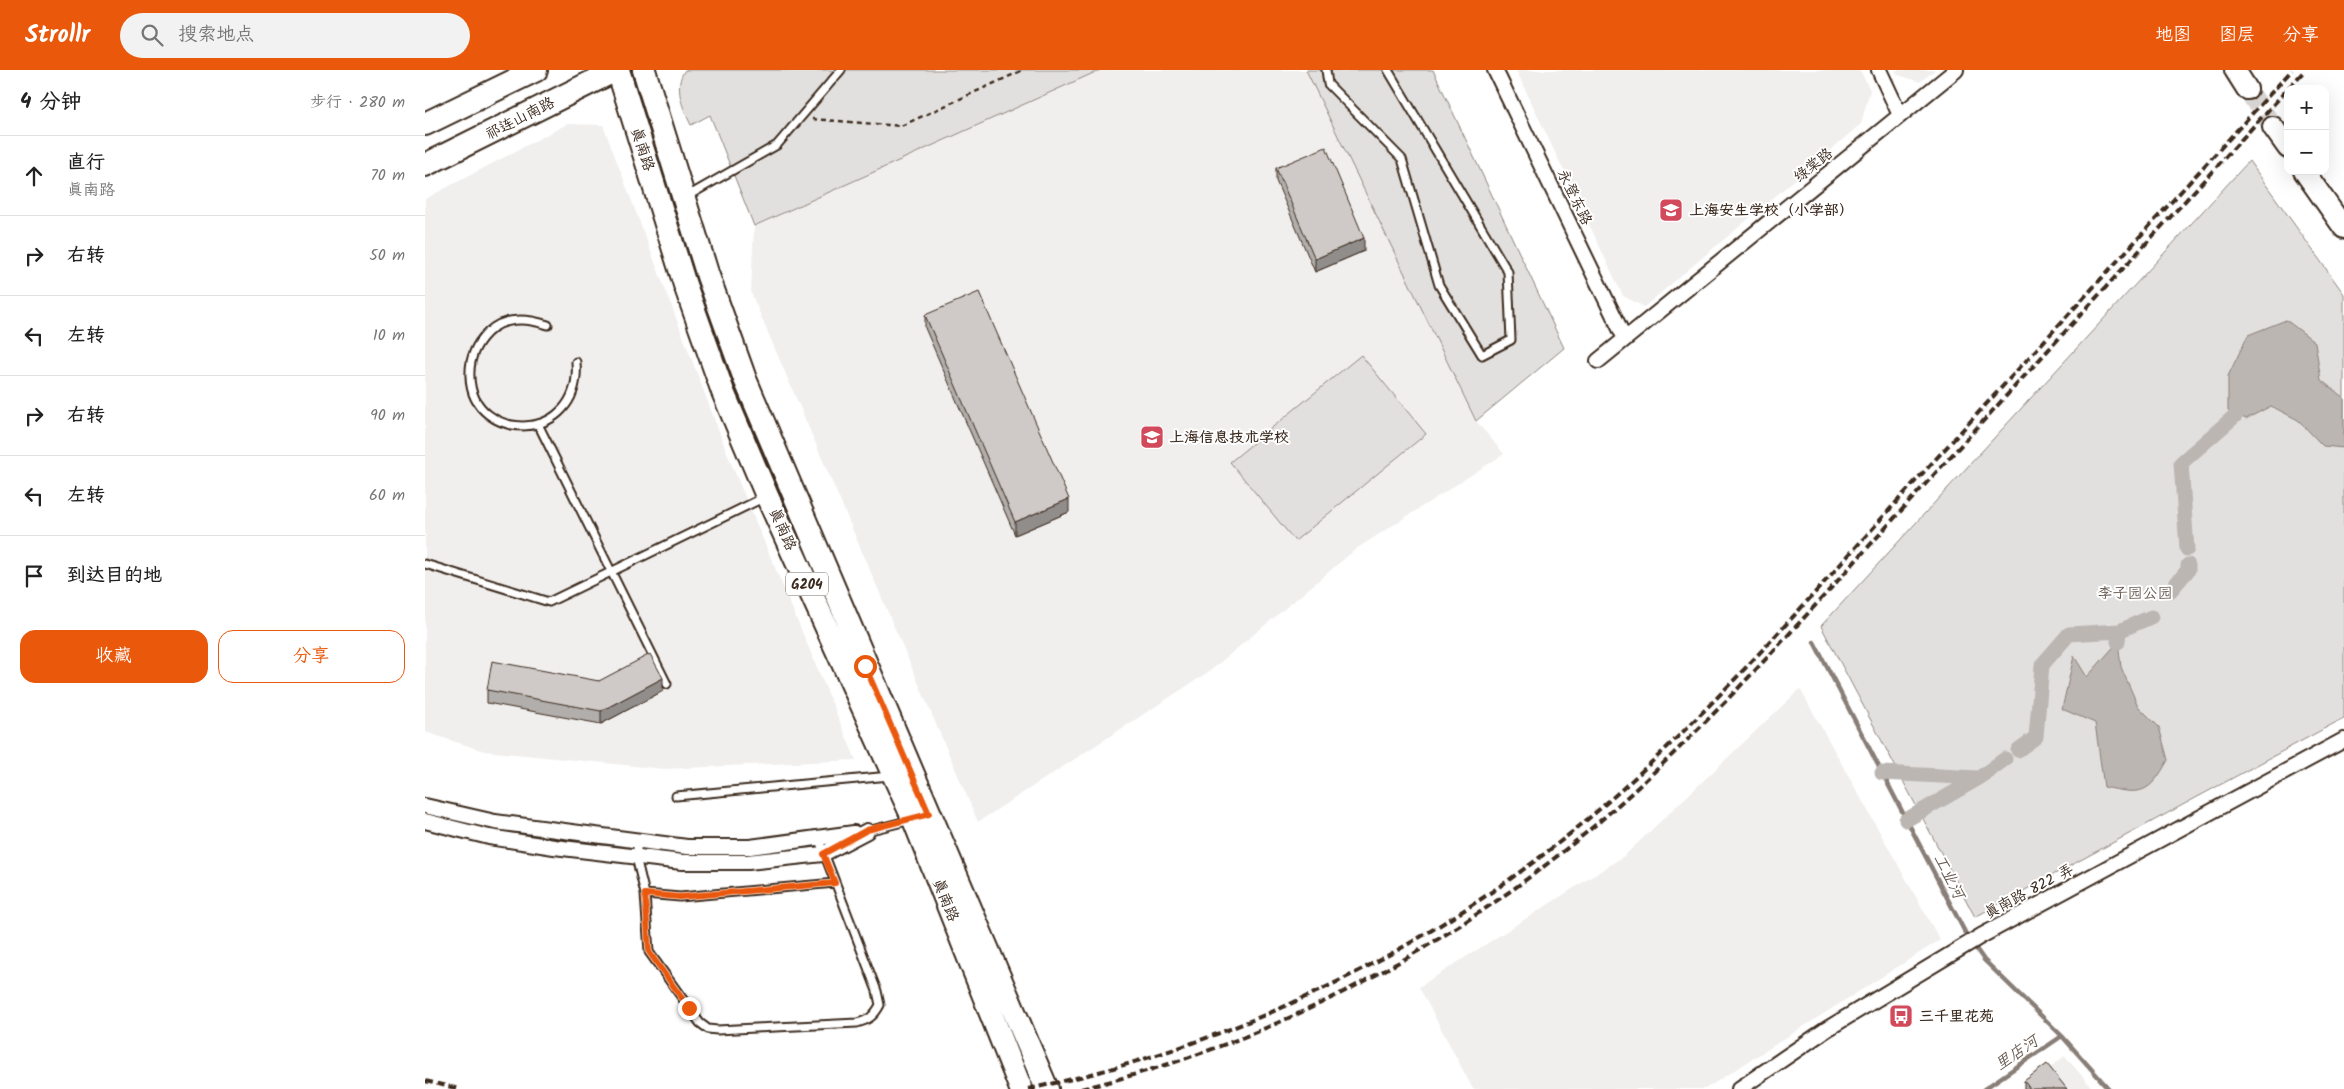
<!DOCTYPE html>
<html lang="zh">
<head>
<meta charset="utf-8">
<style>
  :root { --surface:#fff; --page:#f2f2f2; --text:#222; --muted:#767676; --line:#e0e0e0; --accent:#ea580c }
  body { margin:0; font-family:Kalam,"LXGW WenKai TC",sans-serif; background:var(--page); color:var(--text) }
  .controls { position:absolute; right:15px; top:15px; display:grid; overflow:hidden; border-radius:10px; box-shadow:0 5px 20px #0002 }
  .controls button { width:45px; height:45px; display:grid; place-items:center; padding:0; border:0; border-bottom:1px solid var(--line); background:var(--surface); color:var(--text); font:25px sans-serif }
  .stop { position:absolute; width:15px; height:15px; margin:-11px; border:4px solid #ea580c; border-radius:50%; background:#fff }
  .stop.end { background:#ea580c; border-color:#fff; box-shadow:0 1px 5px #0008 }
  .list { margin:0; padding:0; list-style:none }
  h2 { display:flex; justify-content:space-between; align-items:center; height:65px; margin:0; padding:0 20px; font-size:21px }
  h2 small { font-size:16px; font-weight:400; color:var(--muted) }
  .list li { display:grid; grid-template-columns:32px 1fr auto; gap:15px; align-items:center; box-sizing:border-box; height:80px; padding:0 20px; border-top:1px solid var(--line) }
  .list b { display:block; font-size:19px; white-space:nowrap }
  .list p { margin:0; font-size:16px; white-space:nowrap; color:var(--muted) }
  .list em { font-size:16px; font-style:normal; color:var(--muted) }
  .actions { display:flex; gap:10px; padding:15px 20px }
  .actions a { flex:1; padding:11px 0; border:1px solid var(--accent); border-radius:15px; text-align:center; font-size:18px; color:var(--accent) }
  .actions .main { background:var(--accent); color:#fff }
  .icon { flex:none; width:28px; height:28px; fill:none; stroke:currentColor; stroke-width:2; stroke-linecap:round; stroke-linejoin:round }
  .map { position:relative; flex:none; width:1919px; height:1019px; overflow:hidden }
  header { display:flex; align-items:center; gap:30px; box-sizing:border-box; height:70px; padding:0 25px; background:var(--accent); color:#fff }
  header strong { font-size:24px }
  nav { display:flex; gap:28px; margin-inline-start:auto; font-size:18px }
  .search { width:350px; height:45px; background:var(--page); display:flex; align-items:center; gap:12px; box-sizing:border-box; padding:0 18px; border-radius:28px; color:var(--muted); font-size:19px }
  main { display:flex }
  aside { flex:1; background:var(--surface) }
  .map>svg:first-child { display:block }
</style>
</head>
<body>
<header>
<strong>Strollr</strong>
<div class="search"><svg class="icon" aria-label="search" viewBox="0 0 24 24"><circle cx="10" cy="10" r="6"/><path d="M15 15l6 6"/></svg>搜索地点</div>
<nav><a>地图</a><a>图层</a><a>分享</a></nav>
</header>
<main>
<aside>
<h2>4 分钟<small>步行 · 280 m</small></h2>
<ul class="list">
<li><svg class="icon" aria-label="ahead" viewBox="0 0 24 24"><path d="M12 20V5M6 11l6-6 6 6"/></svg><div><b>直行</b><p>真南路</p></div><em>70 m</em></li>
<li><svg class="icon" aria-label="right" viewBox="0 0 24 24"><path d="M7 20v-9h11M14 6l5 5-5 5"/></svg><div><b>右转</b></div><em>50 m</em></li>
<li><svg class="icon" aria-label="left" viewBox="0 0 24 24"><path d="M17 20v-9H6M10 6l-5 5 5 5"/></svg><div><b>左转</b></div><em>10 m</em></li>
<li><svg class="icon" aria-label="right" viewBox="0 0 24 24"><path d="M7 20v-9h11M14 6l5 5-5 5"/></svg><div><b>右转</b></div><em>90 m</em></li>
<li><svg class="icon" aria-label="left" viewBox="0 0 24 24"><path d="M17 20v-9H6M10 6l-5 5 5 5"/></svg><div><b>左转</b></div><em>60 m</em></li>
<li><svg class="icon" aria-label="arrive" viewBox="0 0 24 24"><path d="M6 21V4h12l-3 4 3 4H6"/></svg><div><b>到达目的地</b></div></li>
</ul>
<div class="actions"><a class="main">收藏</a><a>分享</a></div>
</aside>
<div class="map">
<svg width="1919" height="1019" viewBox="0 0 1919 1019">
  <rect width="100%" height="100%" fill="#fff"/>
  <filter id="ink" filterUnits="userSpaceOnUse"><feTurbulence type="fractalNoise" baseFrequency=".02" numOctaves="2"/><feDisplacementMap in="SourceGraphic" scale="10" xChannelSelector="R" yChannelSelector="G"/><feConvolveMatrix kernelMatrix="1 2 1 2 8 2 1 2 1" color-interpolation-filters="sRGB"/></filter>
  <g filter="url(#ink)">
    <path fill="#f1efee" d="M675 0H881L1051 351 1079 384 931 479 785 601 553 752 326 223 329 156Z
      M1091 0H1435L1445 20 1436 54 1219 237 1198 226Z
      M1470 0H1510L1495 12 1473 5Z
      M142 54 178 55 306 393 431 690 239 699 59 681 0 662V129Z
      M1375 619 1515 870 1280 1019H1048L994 917 1199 786Z
      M1640 986 1668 1019H1596Z"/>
    <path fill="#e2e0de" stroke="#8e857e" d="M260 0H675L329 156 285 45 266 55C258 39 248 16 260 0Z
      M881 0H1008L1139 278 1051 351Z
      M1824 91 1919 224V648L1550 847 1396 556Z
      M936 285 1001 364 870 471 805 392Z"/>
    <path fill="#bcb6b3" stroke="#887e77" d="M1861 250 1890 272 1896 310 1919 328V378L1898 376 1873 350 1846 336 1821 349 1803 341V306L1823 265Z
      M1693 572 1696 597 1713 636 1734 657 1743 690C1724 725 1716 725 1679 717L1670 653 1637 639 1649 586 1662 607Z"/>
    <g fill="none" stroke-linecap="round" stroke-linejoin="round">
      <path stroke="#887e77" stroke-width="4.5" d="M1389 572 1542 866 1559 890 1637 966 1684 1019
        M1559 1019 1637 966"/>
      <path stroke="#bcb6b3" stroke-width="15" d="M1762 479 1756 393 1811 345
        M1745 521 1763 500V495
        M1694 561 1726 547
        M1593 680 1611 667 1617 595 1644 564 1694 561 1693 572
        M1457 703 1554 708
        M1481 750 1554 708 1580 689"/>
      <path stroke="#d8d4d2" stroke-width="20" stroke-dasharray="20 10" stroke-linecap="butt" d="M1822 19 1848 57"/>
      <g stroke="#3b2a1e" stroke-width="11">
        <path id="service" d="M901 0 903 14 977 89 1014 215 1057 285 1086 270 1083 202 963 0
          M261 127 352 75 416 0
          M123 255C102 248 79 246 62 263 50 275 44 289 45 307 47 374 158 375 151 292
          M113 354 242 614
          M0 494 124 532 340 427
          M251 726 465 706
          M442 761 486 750
          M213 771 211 787 220 824 224 882 275 953 283 959 292 960 432 953C444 950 449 946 455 935L452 921 394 770
          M220 824 255 827 410 813"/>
      </g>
      <g stroke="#3b2a1e" stroke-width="18">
        <path id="minor" d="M1070 0 1200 269
          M1454 0 1475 45
          M1173 291 1531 0
          M0 736 70 752 262 777H325L429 763
          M0 751 64 767 129 777 257 792H323L398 784 442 761
          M1314 1019 1402 959 1556 866 1919 670"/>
      </g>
      <g stroke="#3b2a1e" stroke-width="24">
        <path id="secondary" d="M1810 0 1822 19
          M1848 57 1863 78
          M1879 101 1919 158"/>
      </g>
      <g stroke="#3b2a1e" stroke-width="26">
        <path id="primary" d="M193 0 260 215 298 322 342 426 489 750 596 1019
          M219 0 283 206 320 309 622 1019
          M0 54 111 0
          M0 95 191 0"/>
      </g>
      <path stroke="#3b2a1e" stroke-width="2.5" stroke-dasharray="5 4" stroke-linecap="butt" d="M387 49 476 56 598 0"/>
      <use href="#service" stroke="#fff" stroke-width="7"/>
      <use href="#minor" stroke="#fff" stroke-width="14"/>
      <use href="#secondary" stroke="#fff" stroke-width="20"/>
      <use href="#primary" stroke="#fff" stroke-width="22"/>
      <path stroke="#3b2a1e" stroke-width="4" stroke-dasharray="8 4" stroke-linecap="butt" d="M0 1011 35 1019
        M603 1019C814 975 1024 873 1186 729 1294 634 1388 524 1485 417 1613 278 1740 139 1867 0
        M656 1019C688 1011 719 1002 750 992 911 939 1065 849 1191 737 1301 639 1396 528 1495 420 1623 280 1752 140 1880 0"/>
    </g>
    <path fill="#b2aeab" stroke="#3b2a1e" d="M851 98 939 181 890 202 851 111Z
      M500 245 644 442 590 465 500 258Z
      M174 611 238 621 176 654 62 633V620Z
      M1599 1011 1642 1019H1599Z"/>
    <path fill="#918d8b" stroke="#3b2a1e" d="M939 168V181L890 202V189Z
      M644 429V442L590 465V452Z
      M238 608V621L176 654V641Z"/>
    <path fill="#cfcac7" stroke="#3b2a1e" d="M901 77 939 168 890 189 851 98Z
      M554 222 644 429 590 452 500 245Z
      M225 584 238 608 176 641 62 620 67 591 174 611Z
      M1622 994 1642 1019H1605L1599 1011Z"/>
  </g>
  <g fill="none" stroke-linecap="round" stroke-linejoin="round" filter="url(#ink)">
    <path stroke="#ea580c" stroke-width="6" d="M264 938 224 882 220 824 255 827 410 813 398 784 442 760 504 744 440 596"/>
  </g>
  <defs>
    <g id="school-square" transform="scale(1.25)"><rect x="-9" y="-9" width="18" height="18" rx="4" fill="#d1495b" stroke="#fff"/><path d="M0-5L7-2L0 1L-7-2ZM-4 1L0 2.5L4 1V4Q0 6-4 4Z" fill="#fff"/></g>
    <g id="university-square" transform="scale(1.25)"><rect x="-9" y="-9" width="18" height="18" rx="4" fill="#d1495b" stroke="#fff"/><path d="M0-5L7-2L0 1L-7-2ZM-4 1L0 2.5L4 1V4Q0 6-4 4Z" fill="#fff"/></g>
    <g id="bus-square" transform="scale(1.25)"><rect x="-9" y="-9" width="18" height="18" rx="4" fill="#d1495b" stroke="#fff"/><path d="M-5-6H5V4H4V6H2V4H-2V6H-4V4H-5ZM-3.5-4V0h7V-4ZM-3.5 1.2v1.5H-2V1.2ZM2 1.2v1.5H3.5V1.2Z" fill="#fff"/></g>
  </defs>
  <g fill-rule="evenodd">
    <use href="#school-square" x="1246" y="140"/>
    <use href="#university-square" x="727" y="367"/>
    <use href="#bus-square" x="1476" y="946"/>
  </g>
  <g text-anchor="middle" stroke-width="4" stroke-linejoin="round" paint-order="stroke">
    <rect fill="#fff" stroke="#766a62" stroke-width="1" x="361" y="502.5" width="42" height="23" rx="4"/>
    <g font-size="14" font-weight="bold" fill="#3b2a1e">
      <text x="382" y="519">G204</text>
    </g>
    <g font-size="15" fill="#3b2a1e" stroke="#fff">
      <text transform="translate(95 48) rotate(-27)" y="5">祁连山南路</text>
      <text transform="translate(218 79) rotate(72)" y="5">真南路</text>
      <text transform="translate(1388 95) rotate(-39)" y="5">绿棠路</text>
      <text transform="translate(1150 127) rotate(64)" y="5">永登东路</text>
      <text transform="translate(358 459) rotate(66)" y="5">真南路</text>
      <text transform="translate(1604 821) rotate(-28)" y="5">真南路 822 弄</text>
      <text transform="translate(521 830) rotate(68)" y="5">真南路</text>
    </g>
    <g font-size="15" font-weight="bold" fill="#3b2a1e" stroke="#fff" text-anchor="start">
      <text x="1264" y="145">上海安生学校（小学部）</text>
      <text x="744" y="372">上海信息技术学校</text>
      <text x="1494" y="951">三千里花苑</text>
    </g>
    <g font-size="15" fill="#65584e" stroke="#fff">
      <text x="1710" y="528">李子园公园</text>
    </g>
    <g font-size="16" font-style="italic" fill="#685b52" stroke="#fff">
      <text transform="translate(1525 806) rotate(63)" y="6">工业河</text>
      <text transform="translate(1591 982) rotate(-34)" y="6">里店河</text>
    </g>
  </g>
</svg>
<div class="controls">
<button>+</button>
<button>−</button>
</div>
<div class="stop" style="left:440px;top:596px"></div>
<div class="stop end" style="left:264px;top:938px"></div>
</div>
</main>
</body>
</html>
